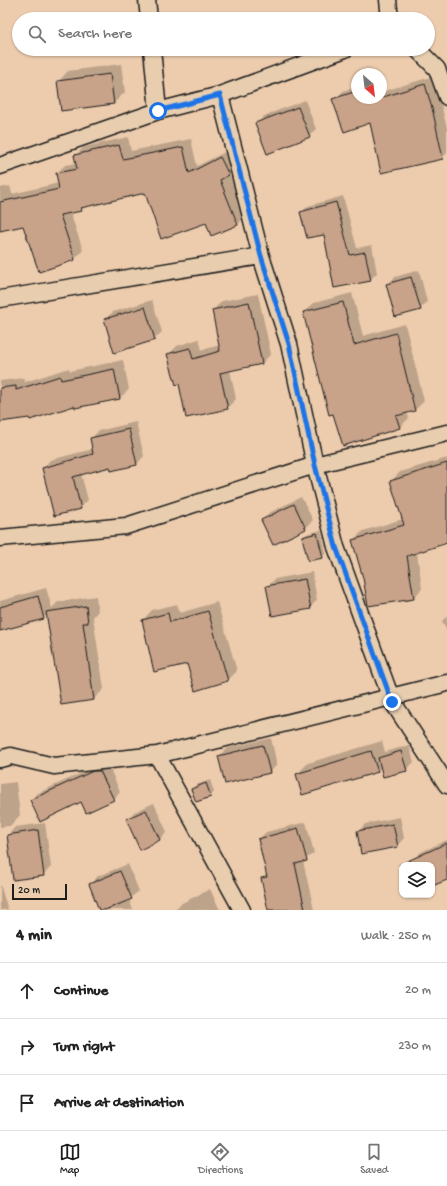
<!DOCTYPE html>
<html lang="en">
<head>
<meta charset="utf-8">
<style>
  :root { --surface:#fff; --page:#f2f2f2; --text:#222; --muted:#767676; --line:#e0e0e0; --accent:#1c1c1c }
  body { margin:0; font-family:"Gochi Hand",sans-serif; background:var(--page); color:var(--text) }
  .controls { position:absolute; right:12px; bottom:12px; display:grid; overflow:hidden; border-radius:8px; box-shadow:0 1px 3px #0004 }
  .controls button { width:36px; height:36px; display:grid; place-items:center; padding:0; border:0; border-bottom:1px solid var(--line); background:var(--surface); color:var(--text); font:20px sans-serif }
  .compass { position:absolute; left:351px; top:68px; width:36px; height:36px; border-radius:50%; background:var(--surface); box-shadow:0 1px 3px #0004; rotate:152deg }
  .scale { position:absolute; left:12px; bottom:10px; width:55px; box-sizing:border-box; padding-left:4px; border:2px solid #1c1c1c; border-top:0; font-size:11px; line-height:14px; white-space:nowrap; color:#1c1c1c; -webkit-text-stroke:3px #e8ceaf; paint-order:stroke }
  .stop { position:absolute; width:12px; height:12px; margin:-9px; border:3px solid #1a73e8; border-radius:50%; background:#fff }
  .stop.end { background:#1a73e8; border-color:#fff; box-shadow:0 1px 4px #0008 }
  .list { margin:0; padding:0; list-style:none }
  h2 { display:flex; justify-content:space-between; align-items:center; height:52px; margin:0; padding:0 16px; font-size:17px }
  h2 small { font-size:13px; font-weight:400; color:var(--muted) }
  .list li { display:grid; grid-template-columns:26px 1fr auto; gap:12px; align-items:center; box-sizing:border-box; height:56px; padding:0 16px; border-top:1px solid var(--line) }
  .list b { display:block; font-size:15px; white-space:nowrap }
  .list em { font-size:13px; font-style:normal; color:var(--muted) }
  .icon { flex:none; width:22px; height:22px; fill:none; stroke:currentColor; stroke-width:2; stroke-linecap:round; stroke-linejoin:round }
  .map { position:relative; flex:none; width:447px; height:910px; overflow:hidden }
  .search { position:absolute; background:var(--surface); box-shadow:0 1px 3px #0004; left:12px; right:12px; top:12px; height:44px; display:flex; align-items:center; gap:10px; box-sizing:border-box; padding:0 14px; border-radius:22px; color:var(--muted); font-size:15px }
  .sheet { height:220px; background:var(--surface) }
  nav { display:flex; justify-content:space-around; align-items:center; box-sizing:border-box; height:56px; border-top:1px solid var(--line); background:var(--surface); font-size:11px; color:var(--muted) }
  nav a { display:grid; justify-items:center; gap:2px }
  nav .on { color:var(--accent) }
  .map>svg:first-child { display:block }
</style>
</head>
<body>
<div class="map">
<svg width="447" height="910" viewBox="0 0 447 910">
  <rect width="100%" height="100%" fill="#edccad"/>
  <filter id="ink" filterUnits="userSpaceOnUse"><feTurbulence type="fractalNoise" baseFrequency=".025" numOctaves="2"/><feDisplacementMap in="SourceGraphic" scale="8" xChannelSelector="R" yChannelSelector="G"/><feConvolveMatrix kernelMatrix="1 2 1 2 8 2 1 2 1" color-interpolation-filters="sRGB"/></filter>
  <g filter="url(#ink)">
    <path fill="#0003" d="M121 64 125 92 114 103 58 82 68 71Z
      M434 76 447 128V153L442 158 334 100 343 91 357 86V98H381V92Z
      M305 100 316 129 309 136 257 124 264 116Z
      M128 137 131 151 191 139 197 166 229 150 237 165 229 173 246 216 237 225 207 221 146 192 86 205 81 210 70 212 83 250 75 259 24 225 0 230V188L10 186 12 194 59 183 57 173 65 165 77 163 75 156 84 147Z
      M343 196 357 248 372 245 377 273 370 280 325 234 301 213 308 206Z
      M419 270 427 302 420 309 387 285 395 277Z
      M352 293 363 336 405 324 424 401 414 411 407 412 409 418 400 427 304 312 314 303Z
      M258 294 271 354 262 363 230 370 236 399 227 408 180 383 168 355 177 346 199 339 202 350 220 345 213 310 222 301Z
      M152 300 162 332 154 339 105 319 113 312Z
      M123 360 129 389 120 398 76 407 75 404 30 417 0 421V381L24 378 25 382 69 368 70 371Z
      M136 422 144 456 137 464 111 470V466L81 474 88 500 80 508 54 515 43 468 50 460 93 449 91 439 98 431Z
      M447 458V542L417 552 422 589 413 598 364 578 353 540 363 531 403 519 391 481 400 472Z
      M301 497 313 520 306 528 274 544 262 521 269 513Z
      M321 530 326 553 322 557 303 537 307 534Z
      M312 572 317 600 310 608 267 587 275 579Z
      M46 588 52 608 58 602 96 596 98 611 93 617 104 689 94 699 62 704 48 614 43 618 0 630V601Z
      M217 602 237 671 228 680 188 663 143 620 152 610 177 604 180 613Z
      M447 616V630L442 621Z
      M271 738 277 765 269 773 219 756 227 748Z
      M382 741 385 752 409 745 414 762 406 770 382 767 377 771 297 774 308 763Z
      M101 764H108L120 792 113 800H31L38 793Z
      M210 780 214 792 211 796 192 789 196 785Z
      M16 782 20 815 10 826 0 827V784Z
      M154 803 167 832 160 839 140 848 127 820 134 812Z
      M400 817 404 838 397 846 358 832 365 824Z
      M306 822 314 853 303 861 314 910H269L262 879 267 873 259 839 266 832Z
      M45 823 51 867 43 875 14 879 8 835 15 827Z
      M447 840V878L432 885V865H416L414 859 421 852Z
      M128 864 139 891 129 899 133 910H101L90 884 98 876Z
      M0 884 8 910H0Z
      M210 889 220 910H175L182 903Z"/>
    <path fill="#c8a289" stroke="#1c1c1c" d="M110 74 114 104 61 111 57 81Z
      M425 84 433 112 443 159 381 173 370 123 344 132 332 99 357 91V98H363L364 103Z
      M298 107 310 137 267 154 255 123Z
      M119 145 123 159 183 147 189 173 220 157 229 175 220 180 238 225 211 236 206 223 161 239 145 193 81 208 82 211 60 215 75 260 39 272 23 226 0 231V202L59 189 56 173 77 169 74 155Z
      M336 202 350 255 365 252 371 281 334 288 324 235 307 238 300 212Z
      M411 277 421 310 395 317 386 284Z
      M249 302 262 364 220 373 228 409 186 418 179 384 176 385 167 354 190 348 193 359 220 351 212 310Z
      M343 302 354 345 396 333 415 411 396 416 400 428 343 446 333 414 329 415 303 312Z
      M145 307 155 340 114 353 104 319Z
      M114 369 120 399 75 408 74 406 30 420 29 418 0 422V388L16 386V390L60 376 61 380Z
      M129 429 137 465 111 471 110 467 73 477 81 509 54 516 42 468 93 454 90 438Z
      M447 463V543L407 556 414 599 368 606 363 578 352 540 404 525 390 481Z
      M294 504 306 529 273 545 261 520Z
      M317 533 323 558 308 561 302 537Z
      M305 579 311 609 272 616 266 586Z
      M38 596 44 619 0 631V607Z
      M86 606 88 623H83L94 700 61 705 46 612Z
      M208 611 228 681 195 691 187 664 154 672 142 620 168 613 170 622Z
      M263 745 270 773 225 784 218 756Z
      M371 751 378 772 302 795 296 774Z
      M401 751 407 771 383 777 378 758Z
      M93 771H100L114 800 86 813 81 802 40 822 30 800Z
      M206 783 211 797 196 802 191 789Z
      M146 810 160 840 140 850 126 819Z
      M393 824 398 847 361 854 357 831Z
      M298 828 307 861 295 864 305 910H268L261 878 267 877 258 839Z
      M38 830 44 876 13 880 7 835Z
      M447 843V880L432 886V865H399Z
      M120 871 132 899 105 910H99L89 884Z"/>
    <g fill="none" stroke-linecap="round" stroke-linejoin="round">
      <g stroke="#1c1c1c" stroke-width="19">
        <path id="street" d="M147 0 149 19
          M388 0 390 19
          M152 49 158 111
          M417 49 437 69 447 97
          M220 95 261 256 289 344 315 465 336 547 392 701 447 785
          M0 166 158 111 220 95 345 49
          M0 299 261 256
          M0 538 126 526 315 465 447 433
          M157 755 242 910
          M0 759 11 756 54 766 157 755 447 683"/>
      </g>
      <use href="#street" stroke="#e8ceaf" stroke-width="16"/>
    </g>
  </g>
  <g fill="none" stroke-linecap="round" stroke-linejoin="round" filter="url(#ink)">
    <path stroke="#1a73e8" stroke-width="5" d="M158 111 220 95 261 256 289 344 315 465 336 547 392 702"/>
  </g>
</svg>
<div class="controls">
<button><svg class="icon" aria-label="layers" viewBox="0 0 24 24"><path d="M12 4l9 5-9 5-9-5zM3 14l9 5 9-5"/></svg></button>
</div>
<svg class="compass" viewBox="-18 -18 36 36"><path d="M0-13l5 13h-10z" fill="#e53935"/><path d="M0 13l5-13h-10z" fill="#767676"/></svg>
<div class="scale">20 m</div>
<div class="stop" style="left:158px;top:111px"></div>
<div class="stop end" style="left:392px;top:702px"></div>
<div class="search"><svg class="icon" aria-label="search" viewBox="0 0 24 24"><circle cx="10" cy="10" r="6"/><path d="M15 15l6 6"/></svg>Search here</div>
</div>
<section class="sheet">
<h2>4 min<small>Walk · 250 m</small></h2>
<ul class="list">
<li><svg class="icon" aria-label="ahead" viewBox="0 0 24 24"><path d="M12 20V5M6 11l6-6 6 6"/></svg><div><b>Continue</b></div><em>20 m</em></li>
<li><svg class="icon" aria-label="right" viewBox="0 0 24 24"><path d="M7 20v-9h11M14 6l5 5-5 5"/></svg><div><b>Turn right</b></div><em>230 m</em></li>
<li><svg class="icon" aria-label="arrive" viewBox="0 0 24 24"><path d="M6 21V4h12l-3 4 3 4H6"/></svg><div><b>Arrive at destination</b></div></li>
</ul>
</section>
<nav>
<a class="on"><svg class="icon" aria-label="map" viewBox="0 0 24 24"><path d="M3 6l6-2 6 2 6-2v14l-6 2-6-2-6 2zM9 4v14M15 6v14"/></svg>Map</a>
<a><svg class="icon" aria-label="directions" viewBox="0 0 24 24"><path d="M12 3l9 9-9 9-9-9zM9 14v-3h6M13 9l2 2-2 2"/></svg>Directions</a>
<a><svg class="icon" aria-label="saved" viewBox="0 0 24 24"><path d="M7 4h10v16l-5-4-5 4z"/></svg>Saved</a>
</nav>
</body>
</html>
